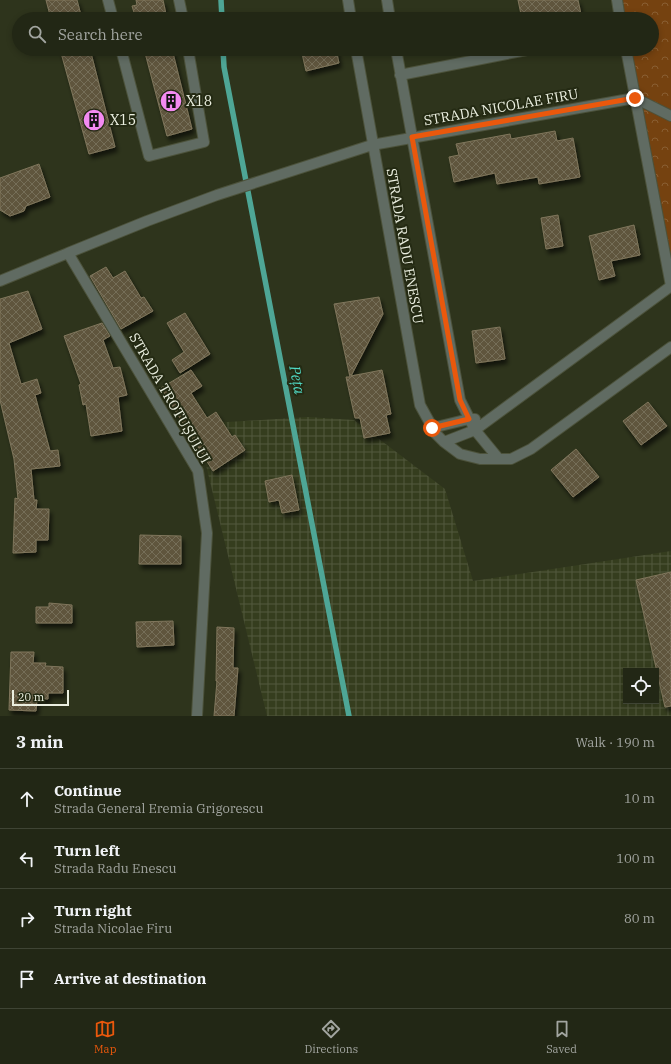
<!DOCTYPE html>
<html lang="en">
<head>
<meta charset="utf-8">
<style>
  :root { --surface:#222715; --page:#2e3322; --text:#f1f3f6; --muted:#a2a5a0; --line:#3f4434; --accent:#ea580c }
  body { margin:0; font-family:"IBM Plex Serif",serif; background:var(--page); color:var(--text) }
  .controls { position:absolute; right:12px; bottom:12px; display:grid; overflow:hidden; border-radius:0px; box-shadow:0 2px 6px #0003 }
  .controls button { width:36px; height:36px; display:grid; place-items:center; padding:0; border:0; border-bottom:1px solid var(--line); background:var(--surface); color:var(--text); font:20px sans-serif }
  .scale { position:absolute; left:12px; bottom:10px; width:57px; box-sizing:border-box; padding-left:4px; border:2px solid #ebefe0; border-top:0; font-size:11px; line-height:14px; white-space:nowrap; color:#ebefe0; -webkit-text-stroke:3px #242a13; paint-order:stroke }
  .stop { position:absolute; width:12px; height:12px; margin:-9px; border:3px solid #ea580c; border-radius:50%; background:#fff }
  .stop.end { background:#ea580c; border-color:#fff; box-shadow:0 1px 4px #0008 }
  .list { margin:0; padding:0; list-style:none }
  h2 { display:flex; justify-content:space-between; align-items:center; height:52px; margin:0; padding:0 16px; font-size:17px }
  h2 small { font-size:13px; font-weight:400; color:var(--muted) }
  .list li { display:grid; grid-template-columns:26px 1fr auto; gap:12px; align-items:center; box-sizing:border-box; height:60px; padding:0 16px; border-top:1px solid var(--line) }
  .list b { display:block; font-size:15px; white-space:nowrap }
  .list p { margin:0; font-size:13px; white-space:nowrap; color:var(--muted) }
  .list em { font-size:13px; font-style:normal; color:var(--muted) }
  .icon { flex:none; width:22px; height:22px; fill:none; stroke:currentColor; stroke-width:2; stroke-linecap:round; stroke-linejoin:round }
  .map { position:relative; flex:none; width:671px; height:716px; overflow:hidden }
  .search { position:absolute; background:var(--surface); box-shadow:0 2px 6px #0003; left:12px; right:12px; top:12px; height:44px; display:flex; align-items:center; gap:10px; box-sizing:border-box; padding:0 14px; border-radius:22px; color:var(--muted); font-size:15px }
  .sheet { height:292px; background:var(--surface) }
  nav { display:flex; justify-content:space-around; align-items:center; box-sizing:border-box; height:56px; border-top:1px solid var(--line); background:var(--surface); font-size:11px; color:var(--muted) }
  nav a { display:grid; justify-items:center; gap:2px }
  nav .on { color:var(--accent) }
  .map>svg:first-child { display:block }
</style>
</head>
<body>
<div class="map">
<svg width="671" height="716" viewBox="0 0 671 716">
  <defs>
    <pattern id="industrial-grid" width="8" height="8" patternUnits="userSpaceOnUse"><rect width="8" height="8" fill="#353d1e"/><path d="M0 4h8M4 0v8" fill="none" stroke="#52593e"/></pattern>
    <pattern id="park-crowns" width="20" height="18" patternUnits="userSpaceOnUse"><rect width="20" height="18" fill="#754210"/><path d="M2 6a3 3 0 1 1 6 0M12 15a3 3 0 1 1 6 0" fill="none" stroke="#895e32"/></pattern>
    <pattern id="building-cross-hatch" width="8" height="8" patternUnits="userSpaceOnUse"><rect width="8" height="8" fill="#5e553c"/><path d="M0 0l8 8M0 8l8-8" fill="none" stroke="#756e58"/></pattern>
    <filter id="shadow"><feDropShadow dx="2.5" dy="4.5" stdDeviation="2" flood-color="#0009"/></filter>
  </defs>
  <rect width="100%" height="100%" fill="#2e341c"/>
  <path fill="url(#industrial-grid)" fill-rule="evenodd" d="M308 417 354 420 445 489 473 581 671 551V716H267L196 424ZM626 671H656V701H626Z"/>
  <path fill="url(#park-crowns)" d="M617 0H671V286L626 49H652V19H620Z"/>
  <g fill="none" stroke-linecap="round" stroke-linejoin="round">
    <path stroke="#4ea696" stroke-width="5.5" d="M221 0 222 19
      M223 49 224 67 349 716"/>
  </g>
  <path fill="url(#building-cross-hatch)" stroke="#80765c" filter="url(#shadow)" d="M46 0H77L82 19H51Z
    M136 0H163L167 19H136L132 6 137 5Z
    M518 0H578L582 19H522Z
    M60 49H90L115 147 89 154Z
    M144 49H172L192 129 167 136Z
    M301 49H336L339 63 306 71Z
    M555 131 557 141 573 138 580 177 539 184 538 177 497 184 495 173 454 182 449 157 459 155 456 144 510 134 511 139Z
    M39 164 50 197 26 206 24 211 10 216 0 210V178Z
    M558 215 563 246 546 249 541 218Z
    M634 225 640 255 611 261 615 276 599 280 589 236Z
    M106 267 113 278 125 271 141 298 144 297 153 311 121 329 90 276Z
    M28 291 42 329 9 343 21 384 37 379 41 393 35 395 50 451 58 450 60 466 31 469 34 500H37L36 509H49L48 540H36V552L13 553 15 498 18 499 14 459 0 400V299Z
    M379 297 383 314 351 376 382 370 391 414 386 415 390 433 364 438 360 418H355L346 377H350L334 304Z
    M185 313 210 354 180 373 172 360 184 352 167 323Z
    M102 323 110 336 103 340 113 368 120 367 127 395 118 397 122 431 91 436 86 404 83 405 79 385 81 384 64 336Z
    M500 327 505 359 476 363 472 331Z
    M191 370 202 386 191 393 207 418 216 412 232 437 235 435 245 450 213 471 161 388Z
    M648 402 667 426 641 445 623 421Z
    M576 449 599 477 573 497 551 470Z
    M292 475 299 510 282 513 279 500 269 502 265 481Z
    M140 535 181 536V564H139Z
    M671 572V706L665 707 636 580Z
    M49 603 72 605V623H36V607H49Z
    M173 621 174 645 137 647 136 622Z
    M217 627 234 628 233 668H238L234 716H214L217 681H216Z
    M11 652H34L33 663H46L45 666 63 667V693H48V699H37L36 711 9 710Z"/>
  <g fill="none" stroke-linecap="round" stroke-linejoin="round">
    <g stroke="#4c523b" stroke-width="12">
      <path id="street" d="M108 0 113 19
        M179 0 183 19
        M348 0 351 19
        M387 0 390 19
        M617 0 620 19
        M121 49 149 156 204 142 188 49
        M356 49 420 405 436 434 444 442 460 454 480 459H511L531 449 671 347
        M396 49 460 400 475 430 498 458
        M626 49 671 286
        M400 75 532 49
        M635 98 671 116
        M68 253 147 221 217 195 372 145 635 98
        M0 281 68 253 198 471 207 533 197 716
        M432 428 469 419H475
        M444 442 475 430 671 286"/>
    </g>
    <use href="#street" stroke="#606b62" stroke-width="10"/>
  </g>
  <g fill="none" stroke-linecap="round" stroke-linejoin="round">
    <path stroke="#ea580c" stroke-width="5" d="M432 428 469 419 460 400 412 137 635 98"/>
  </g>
  <defs>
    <g id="building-disc" transform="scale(1.15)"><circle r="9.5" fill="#f38af1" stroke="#242a13"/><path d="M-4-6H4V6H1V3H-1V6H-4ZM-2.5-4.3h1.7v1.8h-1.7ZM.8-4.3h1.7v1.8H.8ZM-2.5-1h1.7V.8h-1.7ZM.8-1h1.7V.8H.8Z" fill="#111"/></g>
  </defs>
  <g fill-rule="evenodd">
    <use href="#building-disc" x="171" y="101"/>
    <use href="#building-disc" x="94" y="120"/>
  </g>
  <g text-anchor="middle" stroke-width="4" stroke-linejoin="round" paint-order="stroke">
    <g font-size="14" fill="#ebefe0" stroke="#242a13" text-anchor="start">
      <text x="186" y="106">X18</text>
      <text x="110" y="125">X15</text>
    </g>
    <g font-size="14" fill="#ebefe0" stroke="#242a13">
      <text transform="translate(501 107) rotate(-10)" y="5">STRADA NICOLAE FIRU</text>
      <text transform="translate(405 246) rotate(80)" y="5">STRADA RADU ENESCU</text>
      <text transform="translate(170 398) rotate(60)" y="5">STRADA TROTUȘULUI</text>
    </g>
    <g font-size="15" font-style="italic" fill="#51dbc6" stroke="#242a13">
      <text transform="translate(297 380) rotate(79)" y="5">Peța</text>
    </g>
  </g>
</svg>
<div class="controls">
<button><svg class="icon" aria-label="locate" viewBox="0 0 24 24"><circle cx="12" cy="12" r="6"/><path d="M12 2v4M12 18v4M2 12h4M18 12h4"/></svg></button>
</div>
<div class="scale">20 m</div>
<div class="stop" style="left:432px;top:428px"></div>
<div class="stop end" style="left:635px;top:98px"></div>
<div class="search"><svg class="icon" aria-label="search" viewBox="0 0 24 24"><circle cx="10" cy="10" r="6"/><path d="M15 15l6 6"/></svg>Search here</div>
</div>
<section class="sheet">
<h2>3 min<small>Walk · 190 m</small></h2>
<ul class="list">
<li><svg class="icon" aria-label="ahead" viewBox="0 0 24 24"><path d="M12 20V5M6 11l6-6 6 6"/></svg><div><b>Continue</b><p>Strada General Eremia Grigorescu</p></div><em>10 m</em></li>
<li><svg class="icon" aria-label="left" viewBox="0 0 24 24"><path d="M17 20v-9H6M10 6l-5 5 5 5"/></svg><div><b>Turn left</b><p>Strada Radu Enescu</p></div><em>100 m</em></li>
<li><svg class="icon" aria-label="right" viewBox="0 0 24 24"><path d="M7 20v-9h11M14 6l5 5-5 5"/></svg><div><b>Turn right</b><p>Strada Nicolae Firu</p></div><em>80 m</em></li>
<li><svg class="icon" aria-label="arrive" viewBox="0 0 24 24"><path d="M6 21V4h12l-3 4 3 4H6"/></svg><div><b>Arrive at destination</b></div></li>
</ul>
</section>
<nav>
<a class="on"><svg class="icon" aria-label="map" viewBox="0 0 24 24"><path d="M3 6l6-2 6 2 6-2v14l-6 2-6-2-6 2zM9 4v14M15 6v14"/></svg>Map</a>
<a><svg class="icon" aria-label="directions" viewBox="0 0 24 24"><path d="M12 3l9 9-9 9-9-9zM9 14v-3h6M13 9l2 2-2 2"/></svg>Directions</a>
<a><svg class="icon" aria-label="saved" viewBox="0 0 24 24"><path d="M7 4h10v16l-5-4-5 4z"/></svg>Saved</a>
</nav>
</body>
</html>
